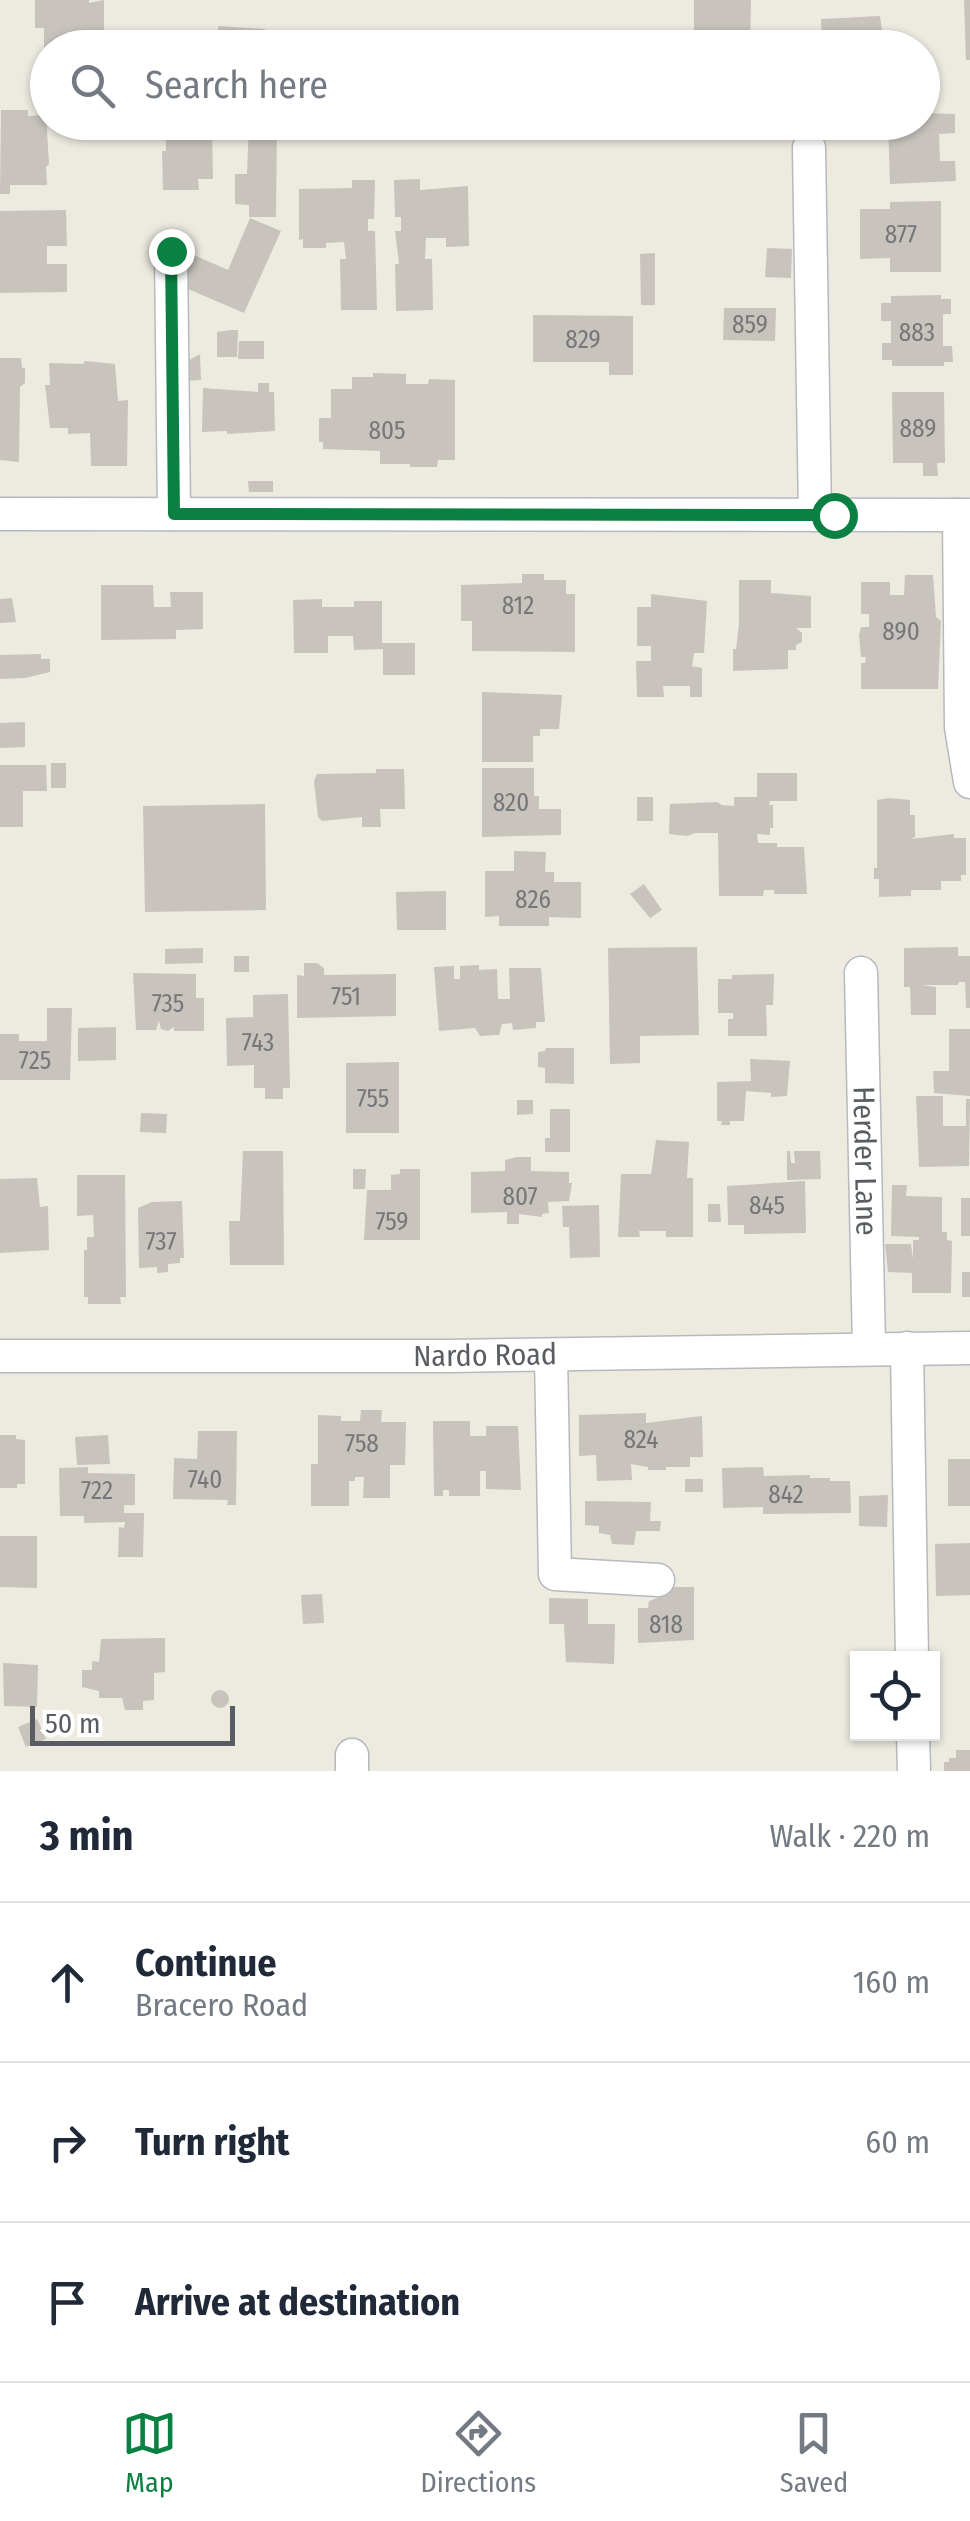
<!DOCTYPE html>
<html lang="en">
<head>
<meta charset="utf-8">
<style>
  :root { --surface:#fff; --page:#f2f2f3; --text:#1f2937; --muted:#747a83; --line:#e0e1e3; --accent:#0b8043 }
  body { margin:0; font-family:"Fira Sans Condensed",sans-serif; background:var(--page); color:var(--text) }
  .controls { position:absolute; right:30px; bottom:30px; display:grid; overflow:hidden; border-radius:0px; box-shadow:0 2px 8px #0004 }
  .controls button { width:90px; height:90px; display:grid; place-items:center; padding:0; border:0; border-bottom:2px solid var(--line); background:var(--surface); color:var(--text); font:50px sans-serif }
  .scale { position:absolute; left:30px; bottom:25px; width:205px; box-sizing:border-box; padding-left:10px; border:5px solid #595d62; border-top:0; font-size:28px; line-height:35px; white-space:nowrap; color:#595d62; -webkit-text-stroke:8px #fff; paint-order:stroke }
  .stop { position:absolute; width:30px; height:30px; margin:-22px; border:8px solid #0b8043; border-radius:50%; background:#fff }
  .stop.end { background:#0b8043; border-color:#fff; box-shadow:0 2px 10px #0008 }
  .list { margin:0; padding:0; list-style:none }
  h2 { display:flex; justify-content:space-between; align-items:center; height:130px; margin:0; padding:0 40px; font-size:42px }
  h2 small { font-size:32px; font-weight:400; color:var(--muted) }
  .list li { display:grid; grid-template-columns:65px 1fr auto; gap:30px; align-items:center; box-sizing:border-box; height:160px; padding:0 40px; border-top:2px solid var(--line) }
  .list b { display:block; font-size:38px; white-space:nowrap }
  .list p { margin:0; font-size:32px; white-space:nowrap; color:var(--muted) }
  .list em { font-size:32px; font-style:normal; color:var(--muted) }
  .icon { flex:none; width:55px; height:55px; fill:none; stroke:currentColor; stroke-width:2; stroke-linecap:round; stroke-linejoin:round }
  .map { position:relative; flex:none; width:970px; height:1771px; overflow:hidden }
  .search { position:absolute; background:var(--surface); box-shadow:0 2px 8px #0004; left:30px; right:30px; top:30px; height:110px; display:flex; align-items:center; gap:25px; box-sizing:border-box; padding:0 35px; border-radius:55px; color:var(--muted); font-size:38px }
  .sheet { height:610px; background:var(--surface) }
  nav { display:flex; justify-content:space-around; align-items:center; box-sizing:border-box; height:140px; border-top:2px solid var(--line); background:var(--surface); font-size:28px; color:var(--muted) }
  nav a { display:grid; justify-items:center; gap:5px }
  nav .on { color:var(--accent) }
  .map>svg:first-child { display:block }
</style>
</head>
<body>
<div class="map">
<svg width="970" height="1771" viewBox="0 0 970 1771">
  <rect width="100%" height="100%" fill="#edeae0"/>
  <path fill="#c8c4bd" d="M35 0H89V3L104 0V48H44V28H35Z
    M694 0H751L750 48 736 47V32H694Z
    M964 0H970V60H966Z
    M880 16 882 30H888V48H822L821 19Z
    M218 26 265 29V48H218Z
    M1 110H28V116L46 115 49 164 46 167 47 185H10V194H0Z
    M922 113 955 114V133L939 134 940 161H955L956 181 890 184 888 122H922Z
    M249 122H275L277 130 276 217H249V205L235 204V174H247Z
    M805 122H879V128H866V138H805Z
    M212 129 213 179H198L199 190H163L162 151H166V130Z
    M420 179V190L468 186 469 246 446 247V238H426L425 259H432L433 310 396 311 395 264H399L395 231H401V217H395L394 180Z
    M352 180H375L374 219H368V231H375L377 310H341L340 259H346L344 242 326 243V248H303V239L299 240V189L352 188Z
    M941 201V272H890V258L860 259V209H890V202Z
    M66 210 67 246H47V264H67V292L0 293V211Z
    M250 218 281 231 244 313 174 283 187 252 228 270Z
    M767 248 792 249 791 278 765 277Z
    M655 253V305H641L640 254Z
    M941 295V299H951V314H943V346H952L953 362H944V366H892V360H882V343H891V321H881V303H891V296Z
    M724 308H776L775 341 723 340Z
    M533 315 633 316V375H609V362H533Z
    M231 330H238L237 357H217V332Z
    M239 341H264V359H238Z
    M200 354 201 380 184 381V363Z
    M0 358H21L22 368H25V383L20 387 19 462 0 460Z
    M85 361 115 364 118 401 128 400 127 466H91L90 433 68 434V428H50L45 385H50L49 363 83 364Z
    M373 373 406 374V384H428L429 379 455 380V460H438L437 467H410V464H380V451L323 449V442H319V418H331V389H352V377H373Z
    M258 383H269V392H274L275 431 227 434V431L202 432 203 388 258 392Z
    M892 392H944L945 463H937L938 476H923V463H893Z
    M248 481H273V492H249Z
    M522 574H544V580H566V594H575V652L472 651V621H461V585L522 583Z
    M905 575H933L936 617 941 621 938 689H861V663H865L866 657H861L859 635 861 627H869V614H861V582H890V595H904Z
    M739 580H771V593L811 596V628H796L802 633V642L796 645V650H788V669L733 671V649H736L739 624Z
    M101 585H153L154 607H171L170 592H203V629L176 630V639L101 640Z
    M651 594 707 601 704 653H694L692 666 702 668V697H690V686H663L664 697H637L636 661H651V646H637V607H651Z
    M12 598 16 622 0 623V599Z
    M322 599V607H354V601H382V643H415V675H383V649L354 650 353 636H328V653H294L293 600Z
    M41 654V659H50V672L25 678 0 679V655Z
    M482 692 562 695 559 729H540V736H533V762H482Z
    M25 722V747L0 748V723Z
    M51 763H66V788H51Z
    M0 765H46L47 791H23V827H0Z
    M482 768H534V796H539V809H561V835L482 837Z
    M376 769H404L405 809H380L381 827H362V817L322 821 318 817 314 781 317 774 376 773Z
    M757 773H797V801H770L769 805H773V828H770V835L757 834 758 843H777V847H804L807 894H774V890H764L763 896H719L718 833H695L687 836 669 834 670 804 717 802 722 805 734 806V797H757Z
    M637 797H653V821H637Z
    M889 798 910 800V815H915V837L911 839 954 834V838H966V875H961V881H941V890H911V896L879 897V879H874V868H877V800Z
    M265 804 266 910 145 912 143 806Z
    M514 851 546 852 545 872H554V882H581V918L549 917V926H499V916L485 917V871H514Z
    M644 884 662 910 650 918 630 894Z
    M446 891V930H397L396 892Z
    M697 947 699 1035 640 1036V1063L610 1064 608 948Z
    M958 947V956H970V1008H966L965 982H959L958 985H922L936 987V1015H911L910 987H904V948Z
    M203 948V963L165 964V949Z
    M234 956H249V972H234Z
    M304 963H317L324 968V975L396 974V1016L297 1018V975L304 976Z
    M479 965V970L497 969 498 999H510L509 968H541L545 1022H536V1028L513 1030 512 1023 502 1024 499 1035 480 1036 475 1028 439 1031 434 967 454 966V979H460V966Z
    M133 973 196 974V998H204V1031H174V1027L168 1031 161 1029 159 1021 156 1030H136Z
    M774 974 773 1005H766L767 1036H728V1019H733V1013H718V979H732V975Z
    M288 994 290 1088H283V1099H265V1088H254V1065L227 1066 226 1018 253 1017V995Z
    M47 1008H72L70 1080H0V1034H19V1041H47Z
    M116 1027V1060L78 1061V1028Z
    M949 1029H970V1096L934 1093 933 1071H949Z
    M546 1048H574V1084L545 1083V1068L538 1067V1052L545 1051Z
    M750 1059 790 1061 787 1096 771 1097V1093L746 1091 744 1121H730V1125H721L722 1121H717V1082L751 1081Z
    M399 1062V1133H346V1063Z
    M916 1096H943V1126H966V1099H970L969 1166 919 1167Z
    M517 1100H533V1114L517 1115Z
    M550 1109H570V1152H545V1138H550Z
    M141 1113 167 1114 166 1133 140 1132Z
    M656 1140 689 1142 687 1178H693V1237H666V1231H639L640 1237H618L621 1174H651Z
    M243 1151H283L284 1265H230L229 1221H240Z
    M787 1151H790L791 1163H795L794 1151H820L821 1179 787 1180Z
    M517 1157H531V1171L569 1172V1183H572L569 1201 548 1202 549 1213 542 1214V1217L519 1214V1224H507V1212L471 1213V1172L505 1171V1160Z
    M353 1169H366L365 1189H353Z
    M400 1169H420V1240H364L367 1190H391V1175L400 1174Z
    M77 1175H125L126 1297H120L121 1304H88V1297H84V1250H87V1237H94L93 1215 77 1216Z
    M37 1178 40 1207 48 1206 49 1250 0 1253V1179Z
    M805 1181 806 1233 744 1234V1225H728L727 1186Z
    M892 1185H907L906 1196 942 1197V1232H947V1240L952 1241 951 1293H912V1273L888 1272 885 1244H911L913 1259V1240H919V1237L891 1236Z
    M961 1198H970V1236H961Z
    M182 1201 184 1258H180V1263L168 1264V1272L157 1273V1267L139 1268 138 1208 152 1202Z
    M708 1204H720L721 1222H708Z
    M599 1205 600 1257 570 1258 569 1227H563L562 1206Z
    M962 1272H970V1297H962Z
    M361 1410H382L381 1422H406L405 1465H390V1498H363L364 1477H355V1481H349V1506H311V1464H318V1415L341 1416V1421H360Z
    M646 1413V1423L702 1416 703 1457H690V1467H666V1470H648V1467L631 1464 632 1480 597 1481 596 1455 579 1456V1415Z
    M433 1421H470V1436H486V1426H518L521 1490 486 1489V1471H480V1496H449V1490H443V1496H434Z
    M198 1431H237L236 1505H227L228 1500 173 1499 174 1458 197 1459Z
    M0 1435H16V1439L25 1440V1484H17V1488H0Z
    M108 1435 110 1464 77 1465 75 1437Z
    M948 1459H970V1506H948Z
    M88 1467V1473L135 1474V1505H124V1513H144L143 1557H118L119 1527 124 1528 125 1522 84 1523V1516H60L59 1468Z
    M763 1467 764 1476 810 1475V1478H830V1481H850L851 1513 763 1514V1507L723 1508 722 1468Z
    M685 1479H703V1492H685Z
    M888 1495 887 1527 859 1526V1496Z
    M585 1501 651 1502 650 1521H661L660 1531H636L634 1545 612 1544 610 1535 599 1533V1526L585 1525Z
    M0 1536H37V1588L0 1587Z
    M970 1543V1595L936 1596 935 1544Z
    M663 1587H694V1640L638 1643V1608H648L649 1601 663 1596Z
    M322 1594 324 1623 303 1624 301 1595Z
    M549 1598 588 1599V1624H615L614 1664 566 1662 564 1624H549Z
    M165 1638V1672L154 1673V1700L143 1701V1710H125L122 1698H99V1691L82 1687V1670H92V1661L99 1662 101 1639Z
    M3 1663 38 1665 37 1707 4 1706Z
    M211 1699a9 9 0 1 1 18 0a9 9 0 1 1-18 0Z
    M37 1719 46 1739 26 1747 18 1727Z
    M956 1750H970V1771H944V1762H949V1758H956Z"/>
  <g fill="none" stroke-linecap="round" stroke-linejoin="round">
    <g stroke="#b6b9be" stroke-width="35">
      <g id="minor">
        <path d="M809 148 815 515"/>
        <path d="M171 251 174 514"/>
        <path d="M0 514 970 515"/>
        <path d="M959 515 961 727 970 782"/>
        <path id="s1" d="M861 973 869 1348"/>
        <path d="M907 1348 912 1658"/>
        <path d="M551 1355 555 1574 658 1580"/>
        <path id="s2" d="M0 1356H450L970 1348"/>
        <path d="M913 1734 914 1771"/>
        <path d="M352 1771V1755"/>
      </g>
    </g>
    <use href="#minor" stroke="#fff" stroke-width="32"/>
  </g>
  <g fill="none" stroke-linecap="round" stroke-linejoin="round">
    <path stroke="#0b8043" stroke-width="12" d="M171 251 174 514 834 515"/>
  </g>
  <g text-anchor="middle" stroke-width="8" stroke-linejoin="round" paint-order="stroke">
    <g font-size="25" fill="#757779">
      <text x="901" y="243">877</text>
      <text x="750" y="333">859</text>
      <text x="917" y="341">883</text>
      <text x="583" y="348">829</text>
      <text x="918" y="437">889</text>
      <text x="387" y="439">805</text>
      <text x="518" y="614">812</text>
      <text x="901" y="640">890</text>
      <text x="511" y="811">820</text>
      <text x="533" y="908">826</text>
      <text x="346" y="1005">751</text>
      <text x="168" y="1012">735</text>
      <text x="258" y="1051">743</text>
      <text x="35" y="1069">725</text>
      <text x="373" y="1107">755</text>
      <text x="520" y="1205">807</text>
      <text x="767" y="1214">845</text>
      <text x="392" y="1230">759</text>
      <text x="161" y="1250">737</text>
      <text x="641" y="1448">824</text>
      <text x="362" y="1452">758</text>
      <text x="205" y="1488">740</text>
      <text x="97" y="1499">722</text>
      <text x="786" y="1503">842</text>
      <text x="666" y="1633">818</text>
    </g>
    <g font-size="30" fill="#595d62" stroke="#fff">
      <text dy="10" stroke="none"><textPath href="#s1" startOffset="188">Herder Lane</textPath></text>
      <text dy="10" stroke="none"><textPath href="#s2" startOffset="485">Nardo Road</textPath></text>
    </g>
  </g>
</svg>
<div class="controls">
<button><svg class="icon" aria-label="locate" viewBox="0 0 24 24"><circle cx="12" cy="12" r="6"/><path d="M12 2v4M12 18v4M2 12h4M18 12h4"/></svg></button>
</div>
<div class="scale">50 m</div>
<div class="stop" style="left:834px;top:515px"></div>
<div class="stop end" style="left:171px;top:251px"></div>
<div class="search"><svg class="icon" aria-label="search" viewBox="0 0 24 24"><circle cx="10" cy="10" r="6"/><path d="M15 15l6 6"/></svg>Search here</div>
</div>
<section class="sheet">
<h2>3 min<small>Walk · 220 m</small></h2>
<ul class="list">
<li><svg class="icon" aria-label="ahead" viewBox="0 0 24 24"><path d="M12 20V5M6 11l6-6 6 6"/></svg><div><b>Continue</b><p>Bracero Road</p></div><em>160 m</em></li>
<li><svg class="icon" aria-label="right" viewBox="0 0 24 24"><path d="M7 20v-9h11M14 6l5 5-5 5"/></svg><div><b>Turn right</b></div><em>60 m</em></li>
<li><svg class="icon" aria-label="arrive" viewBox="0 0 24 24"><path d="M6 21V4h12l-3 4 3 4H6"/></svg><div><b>Arrive at destination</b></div></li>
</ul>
</section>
<nav>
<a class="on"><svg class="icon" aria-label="map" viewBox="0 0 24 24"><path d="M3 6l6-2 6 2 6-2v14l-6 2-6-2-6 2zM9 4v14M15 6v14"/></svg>Map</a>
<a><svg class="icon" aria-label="directions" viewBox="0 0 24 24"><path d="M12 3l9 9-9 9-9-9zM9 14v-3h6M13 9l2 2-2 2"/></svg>Directions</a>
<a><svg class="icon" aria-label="saved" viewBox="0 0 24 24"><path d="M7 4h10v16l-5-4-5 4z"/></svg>Saved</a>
</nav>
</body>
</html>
